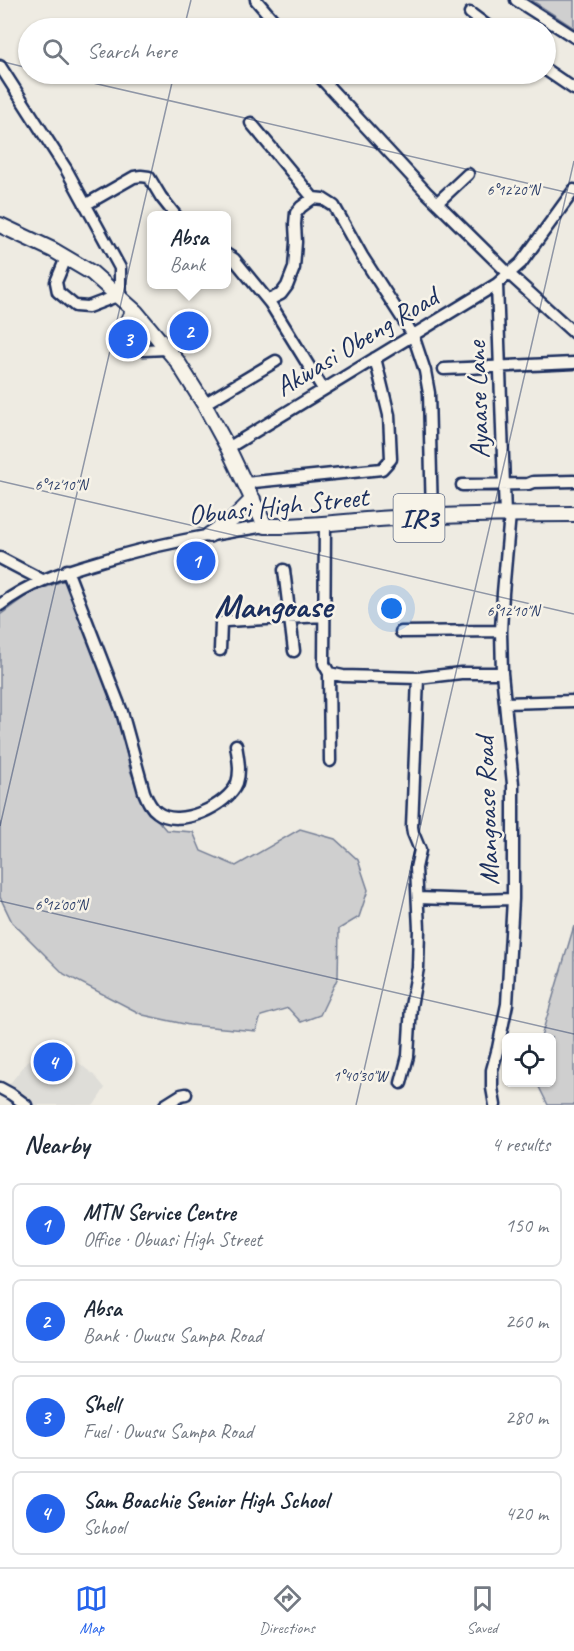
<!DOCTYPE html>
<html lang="en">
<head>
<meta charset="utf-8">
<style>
  :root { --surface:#fff; --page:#f6f6f7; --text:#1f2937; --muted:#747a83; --line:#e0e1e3; --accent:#2563eb }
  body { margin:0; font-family:Caveat,sans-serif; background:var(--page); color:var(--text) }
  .controls { position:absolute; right:18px; bottom:18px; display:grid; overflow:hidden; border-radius:9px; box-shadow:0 2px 4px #0004 }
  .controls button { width:54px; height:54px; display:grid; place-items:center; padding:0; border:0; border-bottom:2px solid var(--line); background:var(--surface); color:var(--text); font:30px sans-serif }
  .you { position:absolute; left:392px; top:609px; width:21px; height:21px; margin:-15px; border:4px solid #fff; border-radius:50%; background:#1a73e8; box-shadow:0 0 0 9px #1a73e833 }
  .badge { display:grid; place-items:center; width:39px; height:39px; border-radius:50%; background:var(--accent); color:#fff; font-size:20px; font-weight:700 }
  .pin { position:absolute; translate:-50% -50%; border:3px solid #fff; box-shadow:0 2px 6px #0006 }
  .popup { position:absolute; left:147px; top:211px; width:84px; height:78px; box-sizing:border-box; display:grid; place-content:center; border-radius:9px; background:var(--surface); filter:drop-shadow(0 2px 4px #0005); font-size:20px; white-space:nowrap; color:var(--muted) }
  .popup b { font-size:22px; color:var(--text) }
  .popup::after { content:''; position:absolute; left:50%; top:100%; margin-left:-12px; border:12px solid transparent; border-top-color:var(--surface) }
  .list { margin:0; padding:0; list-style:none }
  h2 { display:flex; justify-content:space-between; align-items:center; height:78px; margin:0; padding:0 24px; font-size:26px }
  h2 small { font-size:20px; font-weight:400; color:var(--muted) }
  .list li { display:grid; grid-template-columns:39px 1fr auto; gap:18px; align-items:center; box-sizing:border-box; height:84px; margin:0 12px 12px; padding:0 12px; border:2px solid var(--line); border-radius:9px }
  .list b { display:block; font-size:22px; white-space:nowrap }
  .list p { margin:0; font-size:20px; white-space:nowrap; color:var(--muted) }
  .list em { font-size:20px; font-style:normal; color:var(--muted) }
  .icon { flex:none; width:33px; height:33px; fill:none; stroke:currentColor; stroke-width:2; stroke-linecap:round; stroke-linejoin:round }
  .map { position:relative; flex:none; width:574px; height:1105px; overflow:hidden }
  .search { position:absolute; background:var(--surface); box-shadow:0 2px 4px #0004; left:18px; right:18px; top:18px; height:66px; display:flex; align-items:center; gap:15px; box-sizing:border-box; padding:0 21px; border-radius:33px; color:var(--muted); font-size:22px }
  .sheet { height:462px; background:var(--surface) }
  nav { display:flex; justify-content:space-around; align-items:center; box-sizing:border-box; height:84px; border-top:2px solid var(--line); background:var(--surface); font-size:16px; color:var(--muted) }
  nav a { display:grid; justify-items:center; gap:3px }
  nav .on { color:var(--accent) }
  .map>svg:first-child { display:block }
</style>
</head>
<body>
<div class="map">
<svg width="574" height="1105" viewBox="0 0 574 1105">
  <rect width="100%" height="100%" fill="#eeebe2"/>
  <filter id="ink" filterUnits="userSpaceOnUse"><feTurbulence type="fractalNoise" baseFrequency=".0167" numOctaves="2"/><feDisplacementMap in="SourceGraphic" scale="12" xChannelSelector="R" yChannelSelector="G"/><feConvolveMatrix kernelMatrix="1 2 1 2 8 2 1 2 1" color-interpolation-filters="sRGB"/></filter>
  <g filter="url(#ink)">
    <path fill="#deddd8" d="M46 1038 60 1047 96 1077 105 1088 94 1105H32L8 1086Z"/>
    <path fill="#cfcfcf" stroke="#757f96" stroke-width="1.5" d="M531 0H574V28Z
      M62 581 66 582 121 728 130 770 143 803 166 830 193 832 201 851 236 866 300 829 335 839 358 860 368 890 359 917 339 929 338 977 320 1015 301 1022 288 1008 261 1016 256 1031 189 1025 143 1015 64 974 12 922 0 897V615L29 594Z
      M574 926V1105H548L537 1083 552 1082V1038L541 1037Z"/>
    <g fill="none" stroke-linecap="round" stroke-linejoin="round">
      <g stroke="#1b2f5e" stroke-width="15">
        <path id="minor" d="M256 0 280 28
          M516 0 574 37
          M470 13 490 28
          M0 66 66 169 120 268V299
          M546 70 574 89
          M317 74 426 192 509 274 574 333
          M251 123 313 198
          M437 203 468 174
          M85 205 134 177 141 176 149 177 161 197 176 216
          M226 254 234 259 270 303
          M66 258 56 282 58 292 75 306 88 307 117 296
          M497 284 505 515
          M122 336V329L132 309
          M129 346 144 350 166 349
          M444 369 574 363
          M323 389 270 303 271 299 281 294 287 286 294 268 296 242 295 224 296 213 301 207 313 198 323 199 334 206 362 256 413 335 425 371 429 393 432 517
          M204 404 276 361
          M228 448 497 284 521 263 574 190
          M245 483 382 469 391 459 389 415 375 358
          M462 485 528 484 533 482 574 481
          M325 524 324 664 329 673 343 676 418 678 461 673H502
          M0 558 42 580
          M67 570 122 712 144 792C147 799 150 807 157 812 178 829 228 806 237 783 241 771 238 758 236 745
          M284 570 294 651
          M0 605C29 583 62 572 97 562 152 545 208 535 265 526
          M401 632 501 631
          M220 650 221 623 226 621 324 616
          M329 673 330 761
          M505 703 574 701
          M418 898 478 900 513 899
          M401 1083 408 1056 411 1006 418 968 419 929 416 868 420 850 413 833 412 827 418 678
          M0 1088 11 1094 26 1105
          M165 1105 181 1095 186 1094
          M495 1105 492 1088V1070L498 1048 507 1004 513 899V784L502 673 501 631 503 593 510 514"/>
      </g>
      <g stroke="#1b2f5e" stroke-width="18">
        <path id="major" d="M0 225 53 250 92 273 136 312 177 361 204 404 228 448 265 526C299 527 332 523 366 520 435 515 505 514 574 514
          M209 535 233 519 253 499"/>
      </g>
      <use href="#minor" stroke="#f7f3e8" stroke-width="10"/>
      <use href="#major" stroke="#f7f3e8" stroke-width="14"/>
    </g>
  </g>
  <path fill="none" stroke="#1b2f5e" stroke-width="1.5" stroke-opacity="0.45" d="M184 28 191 0M0 61 28 68M54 74 574 194M0 481 574 614M0 826 174 74M0 901 574 1034M356 1105 574 161"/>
  <g text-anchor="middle" stroke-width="5" stroke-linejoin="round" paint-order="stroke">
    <rect fill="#f7f3e8" stroke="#5d6a87" stroke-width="1.5" x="393.5" y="494" width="51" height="48" rx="4.5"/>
    <g font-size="27" font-weight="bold" fill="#1b2f5e">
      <text x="419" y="527">IR3</text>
    </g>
    <g font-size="28" fill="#1b2f5e" stroke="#f7f3e8">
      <text transform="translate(356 341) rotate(-31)" y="10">Akwasi Obeng Road</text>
      <text transform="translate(477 400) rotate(-92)" y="10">Ayaase Lane</text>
      <text transform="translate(278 505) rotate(-6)" y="10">Obuasi High Street</text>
      <text transform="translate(486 811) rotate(-92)" y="10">Mangoase Road</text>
    </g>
    <g font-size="34" font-weight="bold" fill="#1b2f5e" stroke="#f7f3e8">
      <text x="273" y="617">Mangoase</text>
    </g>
  </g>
  <g font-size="15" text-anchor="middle" fill="#1b2f5e" stroke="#f7f3e8" stroke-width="5" stroke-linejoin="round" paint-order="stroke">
    <text x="513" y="195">6°12'20"N</text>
    <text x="61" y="490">6°12'10"N</text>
    <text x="513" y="616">6°12'10"N</text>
    <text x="61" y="910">6°12'00"N</text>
    <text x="360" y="1081">1°40'30"W</text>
  </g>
</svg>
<div class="controls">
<button><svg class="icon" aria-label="locate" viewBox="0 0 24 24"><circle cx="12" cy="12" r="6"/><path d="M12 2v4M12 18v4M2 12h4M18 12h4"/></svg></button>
</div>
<div class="you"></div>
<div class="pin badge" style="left:196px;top:561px">1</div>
<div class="pin badge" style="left:189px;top:331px">2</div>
<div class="popup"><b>Absa</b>Bank</div>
<div class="pin badge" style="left:128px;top:339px">3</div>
<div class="pin badge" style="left:53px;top:1062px">4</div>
<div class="search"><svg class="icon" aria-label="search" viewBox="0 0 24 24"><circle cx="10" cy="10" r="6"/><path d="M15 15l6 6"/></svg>Search here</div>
</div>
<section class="sheet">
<h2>Nearby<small>4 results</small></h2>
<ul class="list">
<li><span class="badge">1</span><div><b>MTN Service Centre</b><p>Office · Obuasi High Street</p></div><em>150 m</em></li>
<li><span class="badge">2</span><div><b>Absa</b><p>Bank · Owusu Sampa Road</p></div><em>260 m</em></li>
<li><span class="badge">3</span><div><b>Shell</b><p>Fuel · Owusu Sampa Road</p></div><em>280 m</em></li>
<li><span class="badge">4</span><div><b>Sam Boachie Senior High School</b><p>School</p></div><em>420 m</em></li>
</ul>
</section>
<nav>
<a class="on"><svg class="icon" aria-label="map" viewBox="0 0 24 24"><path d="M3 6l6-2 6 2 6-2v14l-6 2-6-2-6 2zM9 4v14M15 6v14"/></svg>Map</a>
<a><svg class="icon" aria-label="directions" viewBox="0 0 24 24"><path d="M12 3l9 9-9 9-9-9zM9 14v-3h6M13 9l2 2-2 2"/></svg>Directions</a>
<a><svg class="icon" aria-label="saved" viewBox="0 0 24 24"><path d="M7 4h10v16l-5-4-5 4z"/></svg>Saved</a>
</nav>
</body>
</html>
